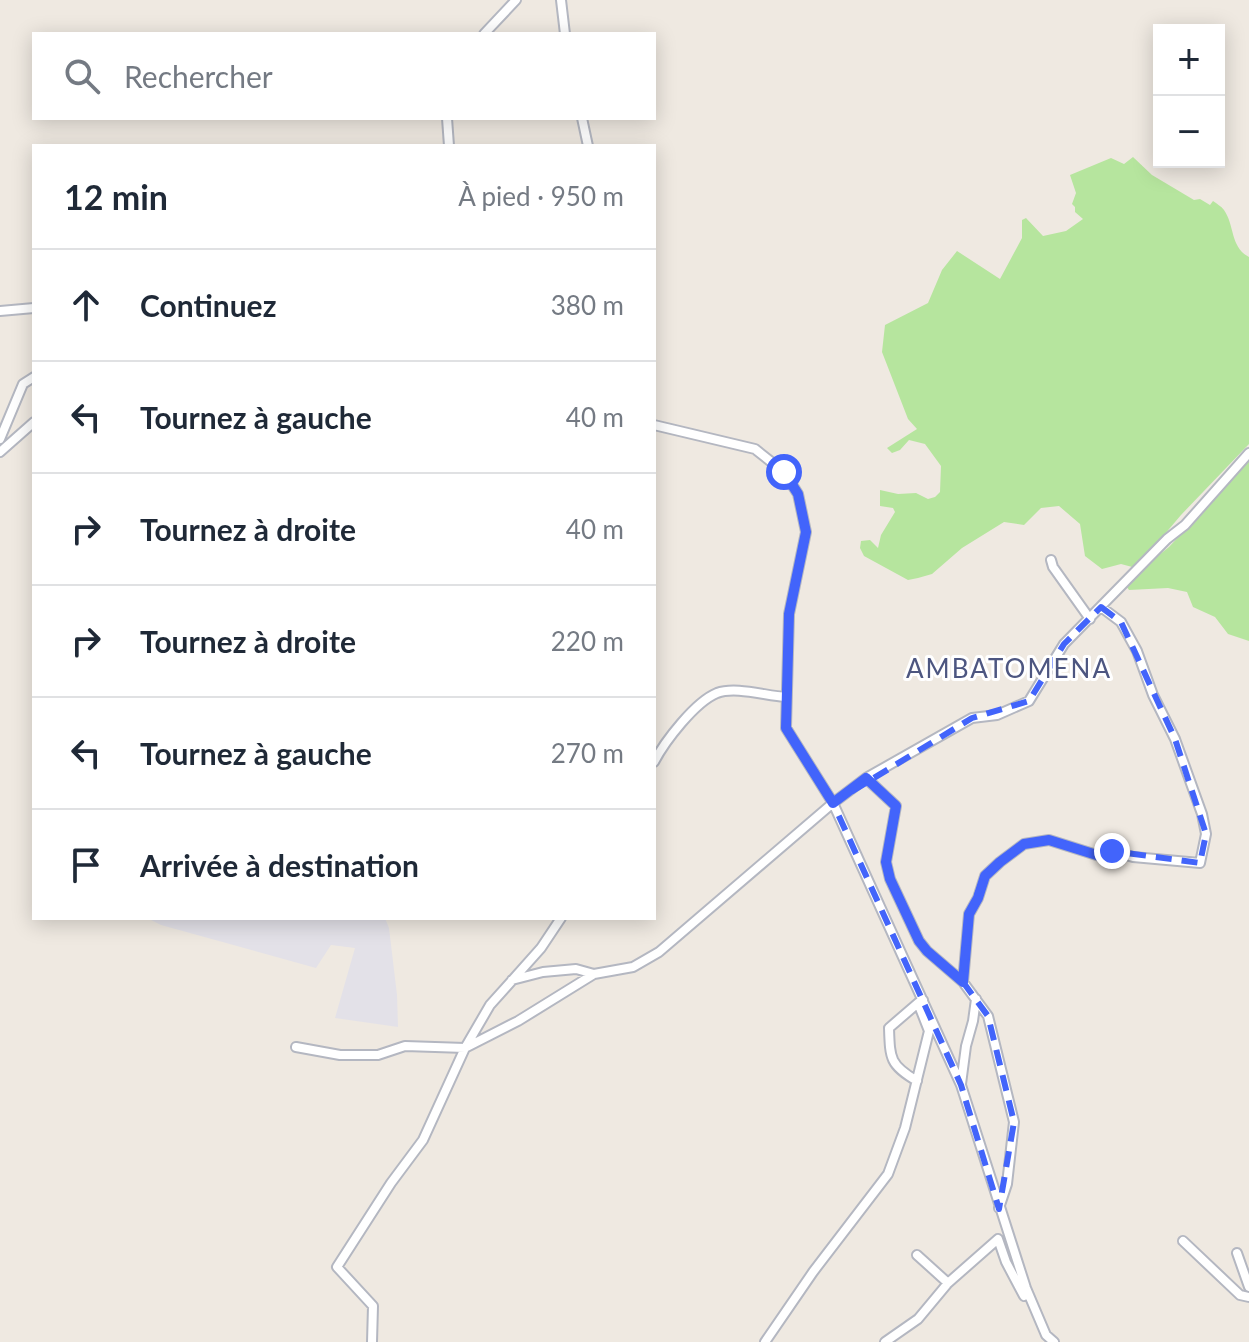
<!DOCTYPE html>
<html lang="fr">
<head>
<meta charset="utf-8">
<style>
  :root { --surface:#fff; --page:#f2f2f3; --text:#1f2937; --muted:#747a83; --line:#e0e1e3 }
  body { margin:0; font-family:Lato,sans-serif; background:var(--page); color:var(--text) }
  .controls { position:absolute; right:24px; top:24px; display:grid; overflow:hidden; border-radius:0px; box-shadow:0 4px 20px #0003 }
  .controls button { width:72px; height:72px; display:grid; place-items:center; padding:0; border:0; border-bottom:2px solid var(--line); background:var(--surface); color:var(--text); font:40px sans-serif }
  .stop { position:absolute; width:24px; height:24px; margin:-18px; border:6px solid #4264fb; border-radius:50%; background:#fff }
  .stop.end { background:#4264fb; border-color:#fff; box-shadow:0 2px 8px #0008 }
  .list { margin:0; padding:0; list-style:none }
  h2 { display:flex; justify-content:space-between; align-items:center; height:104px; margin:0; padding:0 32px; font-size:34px }
  h2 small { font-size:26px; font-weight:400; color:var(--muted) }
  .list li { display:grid; grid-template-columns:52px 1fr auto; gap:24px; align-items:center; box-sizing:border-box; height:112px; padding:0 32px; border-top:2px solid var(--line) }
  .list b { display:block; font-size:30px; white-space:nowrap }
  .list em { font-size:26px; font-style:normal; color:var(--muted) }
  .icon { flex:none; width:44px; height:44px; fill:none; stroke:currentColor; stroke-width:2; stroke-linecap:round; stroke-linejoin:round }
  .map { position:relative; flex:none; width:1249px; height:1342px; overflow:hidden }
  .search { position:absolute; background:var(--surface); box-shadow:0 4px 20px #0003; left:32px; top:32px; width:624px; height:88px; display:flex; align-items:center; gap:20px; box-sizing:border-box; padding:0 28px; border-radius:0px; color:var(--muted); font-size:30px }
  .panel { position:absolute; background:var(--surface); box-shadow:0 4px 20px #0003; left:32px; top:144px; width:624px; height:776px; border-radius:0px }
  .map>svg:first-child { display:block }
</style>
</head>
<body>
<div class="map">
<svg width="1249" height="1342" viewBox="0 0 1249 1342">
  <rect width="100%" height="100%" fill="#efe9e1"/>
  <path fill="#e3e1e8" d="M147 918H385L389 928 397 995 398 1027 335 1018 355 948 331 945 316 968 161 925Z"/>
  <path fill="#b6e59e" d="M1133 157 1152 175 1194 200 1200 199 1210 205 1213 201C1217 204 1221 206 1224 210 1235 226 1230 247 1249 257V444L1181 515 1136 568 1121 564 1102 569 1085 556 1080 524 1059 506 1041 508 1024 525 1004 522 962 548 932 574 918 578 908 580 864 556 860 548 861 541 870 540 878 548 881 535 895 512 893 508 880 506V490L898 494 916 493 928 499 935 497 940 492 941 466 925 444 909 440 900 450 892 453 887 448 917 429 908 419 882 352 885 325 928 303 942 270 957 251 1000 279 1022 238V220L1026 218 1043 236 1066 231 1083 219 1075 212V207L1072 204 1076 193 1070 175 1111 158 1124 164Z
    M1249 461V641L1228 634 1215 617 1193 607 1187 592 1168 588 1129 590 1124 583 1169 547Z"/>
  <g fill="none" stroke-linecap="round" stroke-linejoin="round">
    <g stroke="#b4b7c1" stroke-width="12">
      <path id="minor" d="M561 0 565 34
        M484 34 516 0
        M447 118 449 146
        M582 118 588 146
        M0 311 34 308
        M654 425 755 449 784 472 798 494 806 532 789 614 786 728 833 803 961 1085 1026 1288 1046 1335 1054 1342
        M0 439 23 384 34 377
        M0 452 34 422
        M1051 560 1053 567 1090 619
        M654 762C665 741 695 702 717 693 736 686 766 696 786 697
        M866 778 896 806 886 862 890 879 919 941 927 951 963 982 988 1016 1014 1122 1007 1184 999 1208
        M512 980 543 972 576 969 594 974
        M963 982 969 914 978 898 985 876 1000 862 1024 844 1049 840 1103 857 1112 851 1133 857 1200 863 1206 834 1202 814 1175 739 1153 695 1137 651 1121 622 1101 607
        M296 1047 340 1055H378L405 1046 465 1048 490 1005 541 948 561 918
        M917 1081C890 1065 890 1059 889 1028L918 1003
        M961 1084 966 1046 973 1021 976 999
        M1183 1241 1240 1295 1249 1297
        M1237 1253 1249 1287
        M917 1255 948 1283
        M372 1342 373 1306 337 1267 391 1183 423 1140 465 1048 518 1021 594 974 633 967 659 952 833 803 866 778 972 718 997 715 1029 701 1064 644 1167 539 1185 525 1249 453
        M765 1342 813 1272 888 1174 905 1128 929 1031 918 1003 923 1000
        M885 1342 918 1319 948 1283 998 1239 1006 1262 1024 1296"/>
    </g>
    <use href="#minor" stroke="#fff" stroke-width="8"/>
  </g>
  <g fill="none" stroke-linecap="round" stroke-linejoin="round">
    <path stroke="#4264fb" stroke-width="10" d="M784 472 798 494 806 532 789 614 786 728 833 803 866 778 896 806 886 862 890 879 919 941 927 951 963 982 969 914 978 898 985 876 1000 862 1024 844 1049 840 1103 857 1112 851"/>
  </g>
  <path fill="none" stroke="#4264fb" stroke-width="6" stroke-dasharray="16 10" stroke-linejoin="round" d="M1101 607 1121 622 1175 739 1206 834 1200 863 1112 851 1103 857 1049 840 1024 844 985 876 969 914 963 982 988 1016 1014 1122 999 1209 961 1085 833 803 972 718 1029 701 1064 644Z"/>
  <g text-anchor="middle" stroke-width="6" stroke-linejoin="round" paint-order="stroke">
    <g font-size="26" letter-spacing="2" fill="#4d5680" stroke="#fff">
      <text x="1009" y="678">AMBATOMENA</text>
    </g>
  </g>
</svg>
<div class="controls">
<button>+</button>
<button>−</button>
</div>
<div class="stop" style="left:784px;top:472px"></div>
<div class="stop end" style="left:1112px;top:851px"></div>
<div class="search"><svg class="icon" aria-label="search" viewBox="0 0 24 24"><circle cx="10" cy="10" r="6"/><path d="M15 15l6 6"/></svg>Rechercher</div>
<section class="panel">
<h2>12 min<small>À pied · 950 m</small></h2>
<ul class="list">
<li><svg class="icon" aria-label="ahead" viewBox="0 0 24 24"><path d="M12 20V5M6 11l6-6 6 6"/></svg><div><b>Continuez</b></div><em>380 m</em></li>
<li><svg class="icon" aria-label="left" viewBox="0 0 24 24"><path d="M17 20v-9H6M10 6l-5 5 5 5"/></svg><div><b>Tournez à gauche</b></div><em>40 m</em></li>
<li><svg class="icon" aria-label="right" viewBox="0 0 24 24"><path d="M7 20v-9h11M14 6l5 5-5 5"/></svg><div><b>Tournez à droite</b></div><em>40 m</em></li>
<li><svg class="icon" aria-label="right" viewBox="0 0 24 24"><path d="M7 20v-9h11M14 6l5 5-5 5"/></svg><div><b>Tournez à droite</b></div><em>220 m</em></li>
<li><svg class="icon" aria-label="left" viewBox="0 0 24 24"><path d="M17 20v-9H6M10 6l-5 5 5 5"/></svg><div><b>Tournez à gauche</b></div><em>270 m</em></li>
<li><svg class="icon" aria-label="arrive" viewBox="0 0 24 24"><path d="M6 21V4h12l-3 4 3 4H6"/></svg><div><b>Arrivée à destination</b></div></li>
</ul>
</section>
</div>
</body>
</html>
